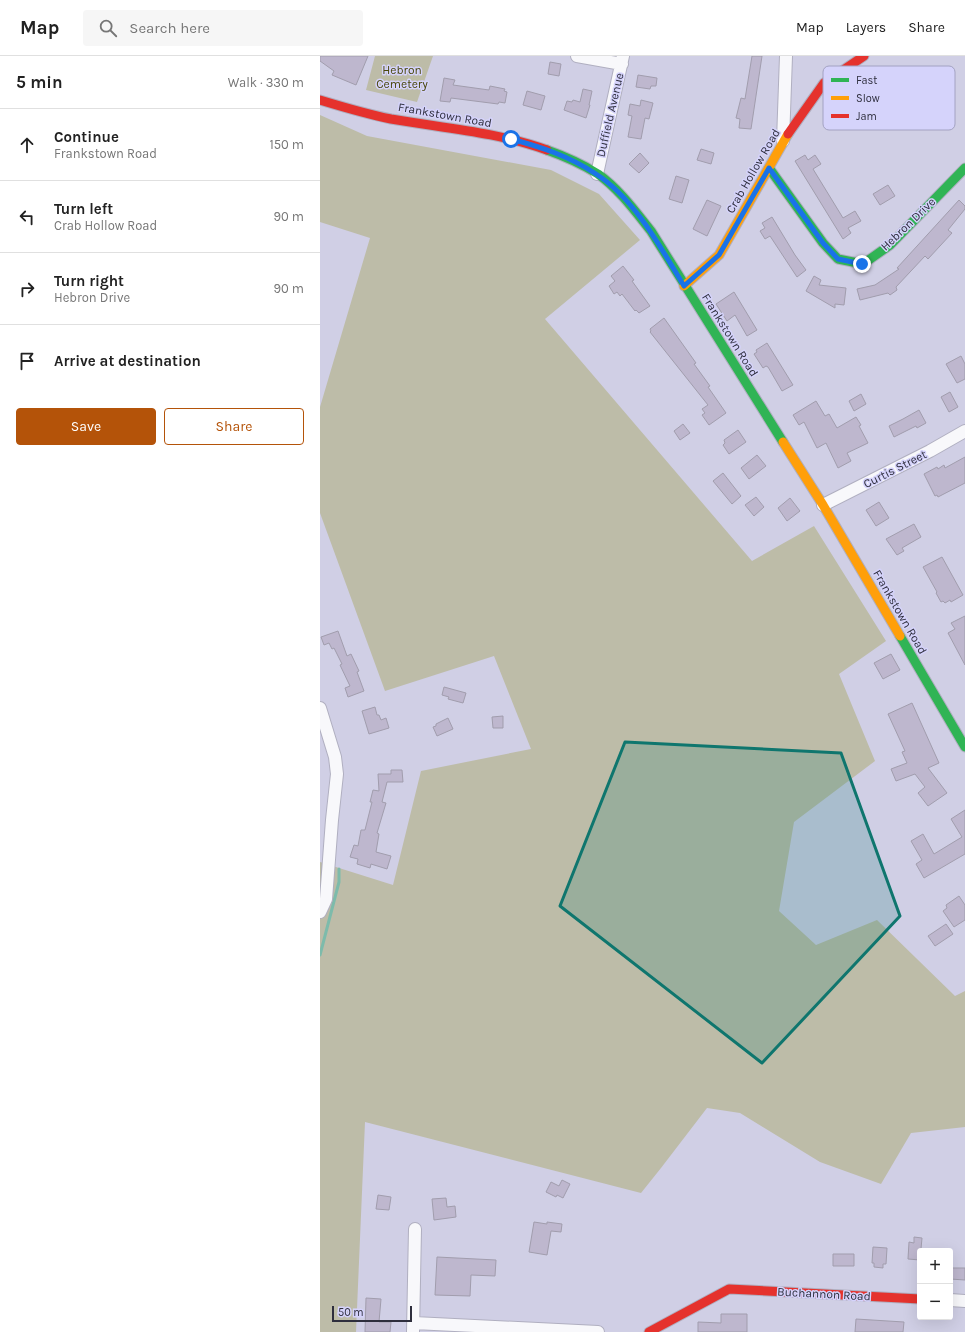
<!DOCTYPE html>
<html lang="en">
<head>
<meta charset="utf-8">
<style>
  :root { --surface:#fff; --page:#f6f6f6; --text:#222; --muted:#767676; --line:#e0e0e0; --accent:#b45309 }
  body { margin:0; font-family:Karla,sans-serif; background:var(--page); color:var(--text) }
  .controls { position:absolute; right:12px; bottom:12px; display:grid; overflow:hidden; border-radius:4px; box-shadow:0 4px 16px #0002 }
  .controls button { width:36px; height:36px; display:grid; place-items:center; padding:0; border:0; border-bottom:1px solid var(--line); background:var(--surface); color:var(--text); font:20px sans-serif }
  .scale { position:absolute; left:12px; bottom:10px; width:80px; box-sizing:border-box; padding-left:4px; border:2px solid #2e2e3d; border-top:0; font-size:11px; line-height:14px; white-space:nowrap; color:#2e2e3d; -webkit-text-stroke:3px #d5d3fb; paint-order:stroke }
  .stop { position:absolute; width:12px; height:12px; margin:-9px; border:3px solid #1a73e8; border-radius:50%; background:#fff }
  .stop.end { background:#1a73e8; border-color:#fff; box-shadow:0 1px 4px #0008 }
  .list { margin:0; padding:0; list-style:none }
  h2 { display:flex; justify-content:space-between; align-items:center; height:52px; margin:0; padding:0 16px; font-size:17px }
  h2 small { font-size:13px; font-weight:400; color:var(--muted) }
  .list li { display:grid; grid-template-columns:26px 1fr auto; gap:12px; align-items:center; box-sizing:border-box; height:72px; padding:0 16px; border-top:1px solid var(--line) }
  .list b { display:block; font-size:15px; white-space:nowrap }
  .list p { margin:0; font-size:13px; white-space:nowrap; color:var(--muted) }
  .list em { font-size:13px; font-style:normal; color:var(--muted) }
  .actions { display:flex; gap:8px; padding:12px 16px }
  .actions a { flex:1; padding:9px 0; border:1px solid var(--accent); border-radius:4px; text-align:center; font-size:14px; color:var(--accent) }
  .actions .main { background:var(--accent); color:#fff }
  .icon { flex:none; width:22px; height:22px; fill:none; stroke:currentColor; stroke-width:2; stroke-linecap:round; stroke-linejoin:round }
  .map { position:relative; flex:none; width:645px; height:1276px; overflow:hidden }
  header { display:flex; align-items:center; gap:24px; box-sizing:border-box; height:56px; padding:0 20px; background:var(--surface); border-bottom:1px solid var(--line) }
  header strong { font-size:19px }
  nav { display:flex; gap:22px; margin-inline-start:auto; font-size:14px }
  .search { width:280px; height:36px; background:var(--page); display:flex; align-items:center; gap:10px; box-sizing:border-box; padding:0 14px; border-radius:4px; color:var(--muted); font-size:15px }
  main { display:flex }
  aside { flex:1; background:var(--surface) }
  .map>svg:first-child { display:block }
</style>
</head>
<body>
<header>
<strong>Map</strong>
<div class="search"><svg class="icon" aria-label="search" viewBox="0 0 24 24"><circle cx="10" cy="10" r="6"/><path d="M15 15l6 6"/></svg>Search here</div>
<nav><a>Map</a><a>Layers</a><a>Share</a></nav>
</header>
<main>
<aside>
<h2>5 min<small>Walk · 330 m</small></h2>
<ul class="list">
<li><svg class="icon" aria-label="ahead" viewBox="0 0 24 24"><path d="M12 20V5M6 11l6-6 6 6"/></svg><div><b>Continue</b><p>Frankstown Road</p></div><em>150 m</em></li>
<li><svg class="icon" aria-label="left" viewBox="0 0 24 24"><path d="M17 20v-9H6M10 6l-5 5 5 5"/></svg><div><b>Turn left</b><p>Crab Hollow Road</p></div><em>90 m</em></li>
<li><svg class="icon" aria-label="right" viewBox="0 0 24 24"><path d="M7 20v-9h11M14 6l5 5-5 5"/></svg><div><b>Turn right</b><p>Hebron Drive</p></div><em>90 m</em></li>
<li><svg class="icon" aria-label="arrive" viewBox="0 0 24 24"><path d="M6 21V4h12l-3 4 3 4H6"/></svg><div><b>Arrive at destination</b></div></li>
</ul>
<div class="actions"><a class="main">Save</a><a>Share</a></div>
</aside>
<div class="map">
<svg width="645" height="1276" viewBox="0 0 645 1276">
  <rect width="100%" height="100%" fill="#d0cfe5"/>
  <path fill="#bdbca8" d="M55 0H113L97 46 46 34Z
    M0 59 47 80 231 114 279 138 320 184 225 263 432 505 494 470 566 585 519 618 555 705 474 766 459 855 496 889 557 864 635 940 645 935V1071L591 1077 561 1128 500 1106 420 1057 387 1052 341 1112 321 1137 45 1066 36 1276H0V806L73 829 101 715 211 693 174 600 65 635 0 457V351L50 182 0 166Z"/>
  <g fill="none" stroke-linecap="round" stroke-linejoin="round">
    <path stroke="#7dbbab" stroke-width="3" d="M0 899 19 826V813"/>
  </g>
  <path fill="#beb7ce" stroke="#a19dad" d="M0 0H48L36 29 12 19 14 15 0 5Z
    M432 0H442L431 73 419 72 420 63 416 62 421 42 425 43Z
    M230 6 241 8 239 20 228 18Z
    M318 19 337 22 336 30H331L330 33 316 31Z
    M124 22 135 24 133 29 169 34 170 30 185 33 184 35 187 36 185 47 179 46 178 48 131 42 130 46 120 45Z
    M263 33 272 35 269 49H270L266 62 244 54 247 45 252 46 253 44 260 46Z
    M207 35 225 40 221 54 203 49Z
    M321 44 333 47 329 63 325 62 321 83 308 81 312 60 308 59 310 48 320 50Z
    M381 93 394 97 391 108 377 104Z
    M320 97 329 107 319 117 309 108Z
    M485 99 488 104 495 99 501 108 493 113 523 162 535 155 541 165 528 172 531 177 523 183 475 105Z
    M356 120 369 124 362 147 349 143Z
    M568 129 575 140 560 149 553 138Z
    M387 144 401 150 387 180 373 173Z
    M639 144 645 150V153L628 174 632 177 608 203 605 200 576 231 577 234 570 239 568 237 540 244 537 233 555 229 579 213 577 212Z
    M452 161 475 199 486 214 477 221 450 180 445 183 440 175 445 172 442 167Z
    M303 210 314 224 312 225 330 250 319 257 316 254 315 255 302 238 300 240 297 236 294 238 289 230 295 225 291 220Z
    M494 220 501 224 499 229 526 232 524 249 515 248V252L486 235Z
    M414 236 437 274 427 280 415 259 407 265 396 248Z
    M344 262 376 307 374 308 390 330 388 331 406 357 389 369 382 359 385 357 382 353 388 349 330 276 331 275 330 273Z
    M447 287 473 329 462 335 448 311 446 310 443 312 434 298 437 296 436 294Z
    M641 300 645 308V323L637 327 626 308Z
    M630 336 638 351 629 356 621 341Z
    M541 338 546 348 534 355 529 345Z
    M496 345 505 360 509 358 517 372 536 361 541 369 539 370 548 387 527 397 531 405 518 412 506 387 497 392 484 366 479 369 473 359Z
    M599 354 606 367 597 372 596 370 574 381 569 370 583 363Z
    M363 368 370 377 360 384 354 375Z
    M418 374 426 386 409 398 403 389 405 387 404 384Z
    M437 399 446 410 429 423 421 412Z
    M645 401V427L618 441 617 439 615 440 604 418 617 411 618 413 624 409 625 412Z
    M403 417 421 440 412 448 393 425Z
    M436 441 444 451 434 460 425 449Z
    M470 442 480 455 467 465 458 452Z
    M559 446 569 462 556 470 546 454Z
    M594 468 601 481 582 492 584 495 577 499 566 483Z
    M622 501 643 539 631 546 630 544 625 547 623 545 621 546 616 537 617 536 603 511Z
    M645 560V609L628 577 635 573 631 567Z
    M18 575 27 600 31 598 39 615 37 616 44 635 28 641 25 632 30 630 20 609 22 608 14 592 12 593 9 587 4 589 1 581Z
    M571 598 580 614 563 623 554 607Z
    M124 631 146 637 143 647 128 643 129 641 122 639Z
    M592 647 619 707 608 712 627 737 608 750 598 737 605 731 595 718 576 725 571 713 587 707 582 696 585 695 568 658Z
    M55 651 57 659H59L61 664 66 662 69 672 49 678 42 655Z
    M183 660V672H173L172 661Z
    M128 662 133 673 117 680 113 671 116 670V668Z
    M71 714H82L83 726H67L62 746 66 747 57 777 59 778 56 796 71 800 67 813 51 808 50 812 37 808 38 803 30 801 34 789 38 790 41 774H45L52 746H50L53 734 59 735 58 718H71Z
    M645 754V798L604 822 596 808 602 804 591 785 603 778 614 798 642 781 631 763Z
    M639 840 645 849V864L634 871 623 855 627 852 626 849Z
    M626 868 633 878 615 890 608 880Z
    M242 1124 250 1128 243 1142 237 1139 236 1141 226 1136 231 1126 239 1130Z
    M58 1139 71 1141 69 1154 56 1153Z
    M126 1142 127 1151 135 1150 136 1161 114 1164 112 1143Z
    M214 1166 227 1168V1166L242 1168 241 1176 231 1175 227 1199 209 1196Z
    M594 1181 602 1182 600 1204 588 1203 589 1186 594 1187Z
    M553 1191 567 1192 566 1208H563V1212L554 1211V1207H552Z
    M513 1198H534V1210H513Z
    M117 1201 176 1204 175 1220 151 1219 150 1240 115 1239Z
    M630 1212H645V1224L630 1223Z
    M46 1242 61 1243 59 1266H71L70 1276H45Z
    M401 1258H427V1276H378V1266L401 1267Z
    M536 1263 584 1266 583 1276H535Z"/>
  <g fill="none" stroke-linecap="round" stroke-linejoin="round">
    <g stroke="#b0afc0" stroke-width="14">
      <path id="street" d="M257 0 302 8
        M463 85 466 0
        M277 118 303 0
        M503 449 610 395 645 375
        M0 652 15 701 17 718 12 764 6 843 0 856
        M630 1244 645 1245
        M94 1267 278 1276
        M93 1276 95 1173"/>
    </g>
    <g stroke="#b0afc0" stroke-width="11">
      <path id="fast" d="M227 94C244 100 262 108 278 118 299 133 315 155 331 175L463 386
        M449 112 503 187 518 203 543 208 570 189 645 112
        M580 580 645 691"/>
    </g>
    <g stroke="#b0afc0" stroke-width="11">
      <path id="slow" d="M364 230 399 199 468 78
        M463 386 503 449 580 580"/>
    </g>
    <g stroke="#b0afc0" stroke-width="11">
      <path id="jam" d="M0 44C23 51 47 58 71 63 123 72 177 76 227 94
        M468 78 504 27 544 0
        M329 1276 409 1233 600 1243"/>
    </g>
    <use href="#street" stroke="#f8f8fb" stroke-width="12"/>
    <use href="#fast" stroke="#30b455" stroke-width="9"/>
    <use href="#slow" stroke="#ff9f0a" stroke-width="9"/>
    <use href="#jam" stroke="#e5322d" stroke-width="9"/>
  </g>
  <g fill="none" stroke-linecap="round" stroke-linejoin="round">
    <path stroke="#1a73e8" stroke-width="5" d="M191 83C221 91 249 100 276 118 314 142 341 192 364 230L399 199 449 112 503 187 518 203 542 208"/>
  </g>
  <path fill="#0f766e" fill-opacity="0.2" stroke="#0f766e" stroke-width="3" stroke-linejoin="round" d="M305 686 521 697 580 860 442 1007 240 850Z"/>
  <g text-anchor="middle" stroke-width="3" stroke-linejoin="round" paint-order="stroke">
    <g font-size="12" fill="#494709" stroke="#d5d3fb">
      <text x="82" y="18">Hebron<tspan x="82" dy="14">Cemetery</tspan></text>
    </g>
    <g font-size="12" fill="#2e2e3d" stroke="#d5d3fb">
      <text transform="translate(125 59) rotate(10)" y="4">Frankstown Road</text>
      <text transform="translate(290 59) rotate(-77)" y="4">Duffield Avenue</text>
      <text transform="translate(433 115) rotate(-60)" y="4">Crab Hollow Road</text>
      <text transform="translate(588 168) rotate(-44)" y="4">Hebron Drive</text>
      <text transform="translate(410 279) rotate(58)" y="4">Frankstown Road</text>
      <text transform="translate(575 413) rotate(-27)" y="4">Curtis Street</text>
      <text transform="translate(580 556) rotate(60)" y="4">Frankstown Road</text>
      <text transform="translate(504 1238) rotate(3)" y="4">Buchannon Road</text>
    </g>
  </g>
  <rect x="503" y="10" width="132" height="64" rx="6" fill="#d5d3fb" stroke="#a3a2c2" stroke-width="1"/>
  <rect x="511" y="22" width="18" height="4" fill="#30b455"/>
  <rect x="511" y="40" width="18" height="4" fill="#ff9f0a"/>
  <rect x="511" y="58" width="18" height="4" fill="#e5322d"/>
  <g font-size="11" fill="#2e2e3d">
    <text x="536" y="28">Fast</text>
    <text x="536" y="46">Slow</text>
    <text x="536" y="64">Jam</text>
  </g>
</svg>
<div class="controls">
<button>+</button>
<button>−</button>
</div>
<div class="scale">50 m</div>
<div class="stop" style="left:191px;top:83px"></div>
<div class="stop end" style="left:542px;top:208px"></div>
</div>
</main>
</body>
</html>
